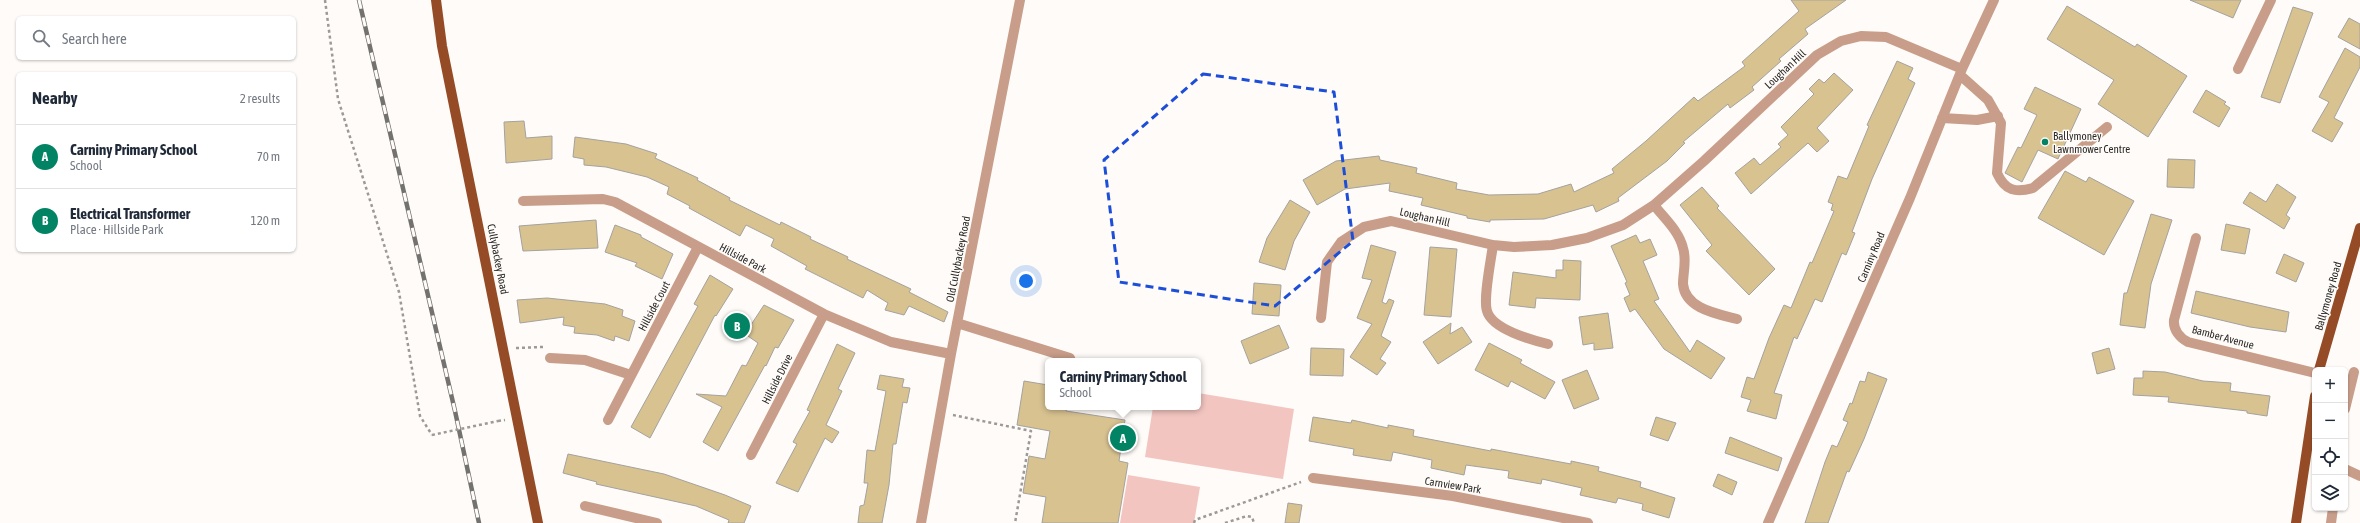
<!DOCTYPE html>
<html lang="en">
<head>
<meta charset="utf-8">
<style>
  :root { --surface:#fff; --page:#f2f2f3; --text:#1f2937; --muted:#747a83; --line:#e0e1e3; --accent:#018364 }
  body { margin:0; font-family:"Asap Condensed",sans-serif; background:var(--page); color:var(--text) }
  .controls { position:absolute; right:12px; bottom:12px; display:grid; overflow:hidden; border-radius:6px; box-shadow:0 1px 3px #0004 }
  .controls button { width:36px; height:36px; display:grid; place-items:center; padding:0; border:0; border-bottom:1px solid var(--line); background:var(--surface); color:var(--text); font:20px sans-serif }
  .you { position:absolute; left:1026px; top:281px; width:14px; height:14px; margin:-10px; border:3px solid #fff; border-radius:50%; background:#1a73e8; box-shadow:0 0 0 6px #1a73e833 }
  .badge { display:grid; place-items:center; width:26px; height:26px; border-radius:50%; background:var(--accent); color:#fff; font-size:13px; font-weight:700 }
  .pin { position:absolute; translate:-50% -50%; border:2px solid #fff; box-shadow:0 1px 4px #0006 }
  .popup { position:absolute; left:1045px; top:358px; width:156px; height:52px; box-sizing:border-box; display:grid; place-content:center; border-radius:6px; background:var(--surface); filter:drop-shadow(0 1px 3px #0005); font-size:13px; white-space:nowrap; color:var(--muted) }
  .popup b { font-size:15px; color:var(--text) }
  .popup::after { content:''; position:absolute; left:50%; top:100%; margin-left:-8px; border:8px solid transparent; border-top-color:var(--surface) }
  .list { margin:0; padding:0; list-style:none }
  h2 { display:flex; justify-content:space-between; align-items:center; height:52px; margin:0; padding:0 16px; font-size:17px }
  h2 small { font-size:13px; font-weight:400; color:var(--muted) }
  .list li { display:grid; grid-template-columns:26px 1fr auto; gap:12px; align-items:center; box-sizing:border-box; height:64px; padding:0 16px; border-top:1px solid var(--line) }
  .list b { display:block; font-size:15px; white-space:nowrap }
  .list p { margin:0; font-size:13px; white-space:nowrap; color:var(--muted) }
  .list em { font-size:13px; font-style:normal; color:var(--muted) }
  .icon { flex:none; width:22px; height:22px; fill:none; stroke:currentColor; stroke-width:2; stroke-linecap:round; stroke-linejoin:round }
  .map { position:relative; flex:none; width:2360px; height:523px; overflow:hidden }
  .search { position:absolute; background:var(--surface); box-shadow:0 1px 3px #0004; left:16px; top:16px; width:280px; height:44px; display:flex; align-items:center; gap:10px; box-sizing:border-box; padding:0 14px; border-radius:6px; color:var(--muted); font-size:15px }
  .panel { position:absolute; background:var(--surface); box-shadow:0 1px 3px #0004; left:16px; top:72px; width:280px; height:180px; border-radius:6px }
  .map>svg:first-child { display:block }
</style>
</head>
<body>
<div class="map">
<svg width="2360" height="523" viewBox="0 0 2360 523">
  <rect width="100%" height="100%" fill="#fefbf8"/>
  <path fill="#f3c5c0" d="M1198 393 1294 409 1283 479 1145 457 1153 407H1198Z
    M1128 475 1200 487 1194 523H1120Z"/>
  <path fill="#d8c290" stroke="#a4a29e" d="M1791 0H1846L1805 29 1808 34 1779 59 1781 61 1752 87 1754 90 1730 108 1728 104 1683 142 1685 143 1667 161 1618 198 1619 201 1596 212 1593 205 1544 219 1490 220V222L1467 218V216L1421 205 1423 198 1389 191 1390 183 1345 189 1317 205 1303 180 1336 161 1379 156 1380 160 1417 168 1416 173 1457 183 1456 189 1489 195 1538 194 1571 184 1574 192 1614 173 1612 169 1646 141 1694 97 1698 101 1745 66 1742 62 1799 11Z
    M2190 0H2241L2233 18Z
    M2067 6 2135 47 2137 44 2187 76 2148 137 2098 104 2114 80 2047 39Z
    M2293 7 2313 13 2280 103 2261 97Z
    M2349 18 2360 24V49L2338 37Z
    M2345 48 2360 57V67L2334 118 2343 123 2332 142 2312 131 2329 102 2319 97Z
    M1897 61 1913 68 1908 79 1915 83 1872 179 1852 232 1855 233 1846 255 1842 253 1822 302 1815 299 1797 339 1794 337 1774 393 1782 395 1776 419 1747 411 1751 400 1741 397 1747 377 1754 379 1769 338 1784 305 1791 308 1810 262 1812 263 1834 211 1831 210 1833 204 1828 202 1838 176 1847 179 1869 126 1867 125Z
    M1834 73 1853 90 1817 128 1829 141 1817 152 1808 143 1751 194 1735 173 1754 158 1760 165 1781 147 1778 144 1788 135 1781 127 1814 94 1809 89 1819 79 1824 83Z
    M2035 87 2081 109 2058 159 2038 150 2022 182 2005 173 2018 147 2021 148 2037 115 2024 109Z
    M2206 90 2226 102 2224 104 2230 108 2219 127 2193 112Z
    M524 121 526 138 552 136V159L506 163 504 122Z
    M575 137 626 144 657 154 655 158 698 178 697 180 730 198 729 200 780 225 781 222 811 237 810 239 848 257 847 259 911 289 909 292 948 312 944 322 909 306 904 315 885 310 888 303 867 290 863 298 805 269 807 266 771 246 774 239 746 225 740 236 689 208 690 206 667 194 669 187 647 177 606 167 584 165V159L573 157Z
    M2168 159 2195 160 2194 188 2167 187Z
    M2065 171 2086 182 2089 177 2134 201 2104 255 2038 218Z
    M2277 184 2296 197 2286 215 2290 218 2284 229 2243 203 2250 192 2266 202Z
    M1702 187 1719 206 1717 208 1775 269 1749 295 1706 251 1712 245 1680 205Z
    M1290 200 1310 212 1294 241 1285 270 1259 262 1267 238Z
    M2151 214 2172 220 2151 284 2145 328 2120 325 2124 293H2127Z
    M596 220 598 248 523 251 519 226Z
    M2226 224 2250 229 2245 254 2221 250Z
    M615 225 641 235V237L673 254 662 279 635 266 637 263 605 252Z
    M1636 235 1640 243 1650 239 1657 255 1643 261 1659 299 1654 301 1690 352 1697 340 1725 358 1711 379 1664 349 1635 309 1630 312 1624 298 1630 295 1625 283 1627 282 1611 246Z
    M1371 245 1396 252 1382 302 1386 304 1389 299 1394 301 1381 336 1391 342 1380 359 1386 363 1377 375 1350 357 1372 324 1357 318 1372 280 1362 278Z
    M1430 247 1457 249 1451 317 1424 315Z
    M2284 254 2304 263 2296 282 2276 273Z
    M1563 260 1581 261 1580 300 1536 298 1535 308 1509 305 1513 272 1556 278V270H1563Z
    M710 275 733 289 716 316 715 315 650 438 631 427 698 306 694 304Z
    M1254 283 1281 285 1279 316 1252 314Z
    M2196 291 2289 312 2286 332 2250 327 2191 313Z
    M547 298 605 304 623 310 622 316 635 321 629 341 615 336 614 341 597 335 574 333 575 327 563 325 564 317 520 323 517 300Z
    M764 305 794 320 778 348 775 347 766 366 765 365 718 451 703 442 722 407 696 394 726 396 742 365 746 366 758 343 745 334Z
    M1608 313 1613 348 1594 350V343L1583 345 1579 317Z
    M1451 323 1450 334 1462 327 1472 342 1438 364 1423 342Z
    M1279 325 1289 348 1250 364 1241 341Z
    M1489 343 1522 360 1520 363 1555 382 1545 399 1511 381 1508 387 1475 370Z
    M837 344 855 353 838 389 842 391 826 425 839 432 832 443 825 438 798 492 776 483 797 444 793 442 810 411 807 410Z
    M1311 348 1344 349 1343 376 1310 375Z
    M2109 348 2115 369 2097 374 2092 353Z
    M1587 370 1599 399 1574 409 1562 380Z
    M2143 371 2165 372 2203 381 2231 383 2230 391 2270 396 2267 416 2247 413V411L2168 402 2169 397 2133 395 2134 378H2143Z
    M1868 372 1887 379 1864 439 1849 472 1847 471 1828 523H1805L1825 462 1832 445 1837 447 1848 422 1843 420 1850 403 1852 404 1860 381 1865 382Z
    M880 375 904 379 902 387 910 388 907 403 903 402 896 444H893L889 485 882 523H858L860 506 864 505 868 483H864L867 450 875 451 886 391 877 389Z
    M1024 381 1048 385V407H1067L1066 411 1125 420 1119 461 1128 463 1118 523H1042L1046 497 1023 493 1029 456 1045 459 1050 431 1017 425Z
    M1313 417 1351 423 1352 420 1388 428V425L1414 430 1413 436 1491 451V449L1571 464V461L1599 467 1598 471 1641 482 1640 487 1675 498 1669 518 1642 510 1643 504 1618 498 1616 503 1580 495 1582 488 1542 479 1541 484 1508 478 1509 471 1466 465 1464 475 1431 468 1432 460 1393 452 1391 461 1353 455 1354 449 1309 441Z
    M1656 417 1676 423 1668 441 1650 435Z
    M1730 437 1782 458 1778 471 1725 453Z
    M568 454 664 474 725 495 751 506 744 523H728L729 520 696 506 596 484 597 482 563 473Z
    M1718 474 1737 482 1732 495 1713 486Z
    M1288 503 1302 505 1299 523H1285Z"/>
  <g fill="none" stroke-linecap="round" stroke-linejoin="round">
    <path stroke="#9c9a97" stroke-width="2.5" stroke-dasharray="3 3" stroke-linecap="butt" d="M325 0 338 99 399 292 420 416 432 435
      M516 348 543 347
      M953 415 1031 431 1015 523
      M498 421 505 420
      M1194 523 1195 520 1301 482
      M1225 523 1247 516 1252 517 1254 523"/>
    <path stroke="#c89d89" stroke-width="10" d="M2238 69 2271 0
      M1960 75 1988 100 2001 123 1997 173C2005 191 2016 193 2033 188L2107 127
      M1942 118 1977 120 1998 116
      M523 201 603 199 615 202 824 314 891 342 951 354
      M1654 205C1664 218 1679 231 1683 248 1687 260 1683 272 1683 284 1685 309 1718 314 1737 319
      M2196 238 2174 320C2173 330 2180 338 2188 342L2315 373
      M1493 245C1491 260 1483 299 1487 311 1492 329 1531 340 1548 344
      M1321 318 1327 262 1341 242 1364 227 1391 221 1493 245 1514 247 1552 245 1587 238 1623 225 1654 205 1704 161 1817 55 1841 41 1861 36 1886 37 1962 69
      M957 323 1070 358 1071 361
      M550 358 585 360 631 375
      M2345 409 2354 372
      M608 420 698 247
      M751 455 824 314
      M2345 469 2360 476
      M1313 478 1453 496 1588 523
      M585 506 657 523
      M921 523 951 354 1020 0
      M1768 523 1910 198 1962 69 1994 0
      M2331 523 2333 508"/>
    <path stroke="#954c26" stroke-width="10" d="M436 0 442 46 538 523
      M2319 370 2360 228
      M2296 523 2315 396"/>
    <g stroke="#747270" stroke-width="4.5">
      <path id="rail" d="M359 0 455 411 479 523"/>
    </g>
    <use href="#rail" stroke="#fefbf8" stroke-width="3" stroke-dasharray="9" stroke-linecap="butt"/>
    <path stroke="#9c9a97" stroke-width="2.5" stroke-dasharray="3 3" stroke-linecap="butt" d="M432 435 498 421"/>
  </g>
  <path fill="none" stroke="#1d4ed8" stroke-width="3" stroke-dasharray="8 5" stroke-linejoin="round" d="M1203 74 1334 92 1353 241 1275 306 1119 282 1104 160Z"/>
  <circle fill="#018364" stroke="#fefbf8" stroke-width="1.5" cx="2045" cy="142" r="4"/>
  <g text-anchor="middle" stroke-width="3" stroke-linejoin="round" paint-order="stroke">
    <g font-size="11" fill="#292826" stroke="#fefbf8">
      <text transform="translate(1785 69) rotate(-43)" y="4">Loughan Hill</text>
      <text transform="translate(1425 217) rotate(13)" y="4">Loughan Hill</text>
      <text transform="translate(1871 257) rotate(-67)" y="4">Carniny Road</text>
      <text transform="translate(743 258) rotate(28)" y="4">Hillside Park</text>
      <text transform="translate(498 259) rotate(79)" y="4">Cullybackey Road</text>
      <text transform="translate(958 259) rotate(-79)" y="4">Old Cullybackey Road</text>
      <text transform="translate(2328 296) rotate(-74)" y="4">Ballymoney Road</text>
      <text transform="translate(654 306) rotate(-62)" y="4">Hillside Court</text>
      <text transform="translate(2223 337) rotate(15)" y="4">Bamber Avenue</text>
      <text transform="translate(777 379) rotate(-63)" y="4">Hillside Drive</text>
      <text transform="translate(1453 485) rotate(9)" y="4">Carnview Park</text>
    </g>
    <g font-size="11" fill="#292826" stroke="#fefbf8" text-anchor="start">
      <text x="2053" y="140">Ballymoney<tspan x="2053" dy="13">Lawnmower Centre</tspan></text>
    </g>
  </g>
</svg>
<div class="controls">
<button>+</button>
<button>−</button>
<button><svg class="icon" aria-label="locate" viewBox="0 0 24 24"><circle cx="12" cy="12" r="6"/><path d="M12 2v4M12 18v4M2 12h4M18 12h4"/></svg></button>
<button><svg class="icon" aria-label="layers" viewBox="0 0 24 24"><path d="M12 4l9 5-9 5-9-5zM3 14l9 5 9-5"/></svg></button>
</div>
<div class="you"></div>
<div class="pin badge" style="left:1123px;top:438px">A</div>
<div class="popup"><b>Carniny Primary School</b>School</div>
<div class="pin badge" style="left:737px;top:326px">B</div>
<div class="search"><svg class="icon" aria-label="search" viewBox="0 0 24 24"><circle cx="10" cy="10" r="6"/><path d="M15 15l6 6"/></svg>Search here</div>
<section class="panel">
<h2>Nearby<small>2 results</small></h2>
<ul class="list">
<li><span class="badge">A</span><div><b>Carniny Primary School</b><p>School</p></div><em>70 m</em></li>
<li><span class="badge">B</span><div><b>Electrical Transformer</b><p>Place · Hillside Park</p></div><em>120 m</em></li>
</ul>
</section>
</div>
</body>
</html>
